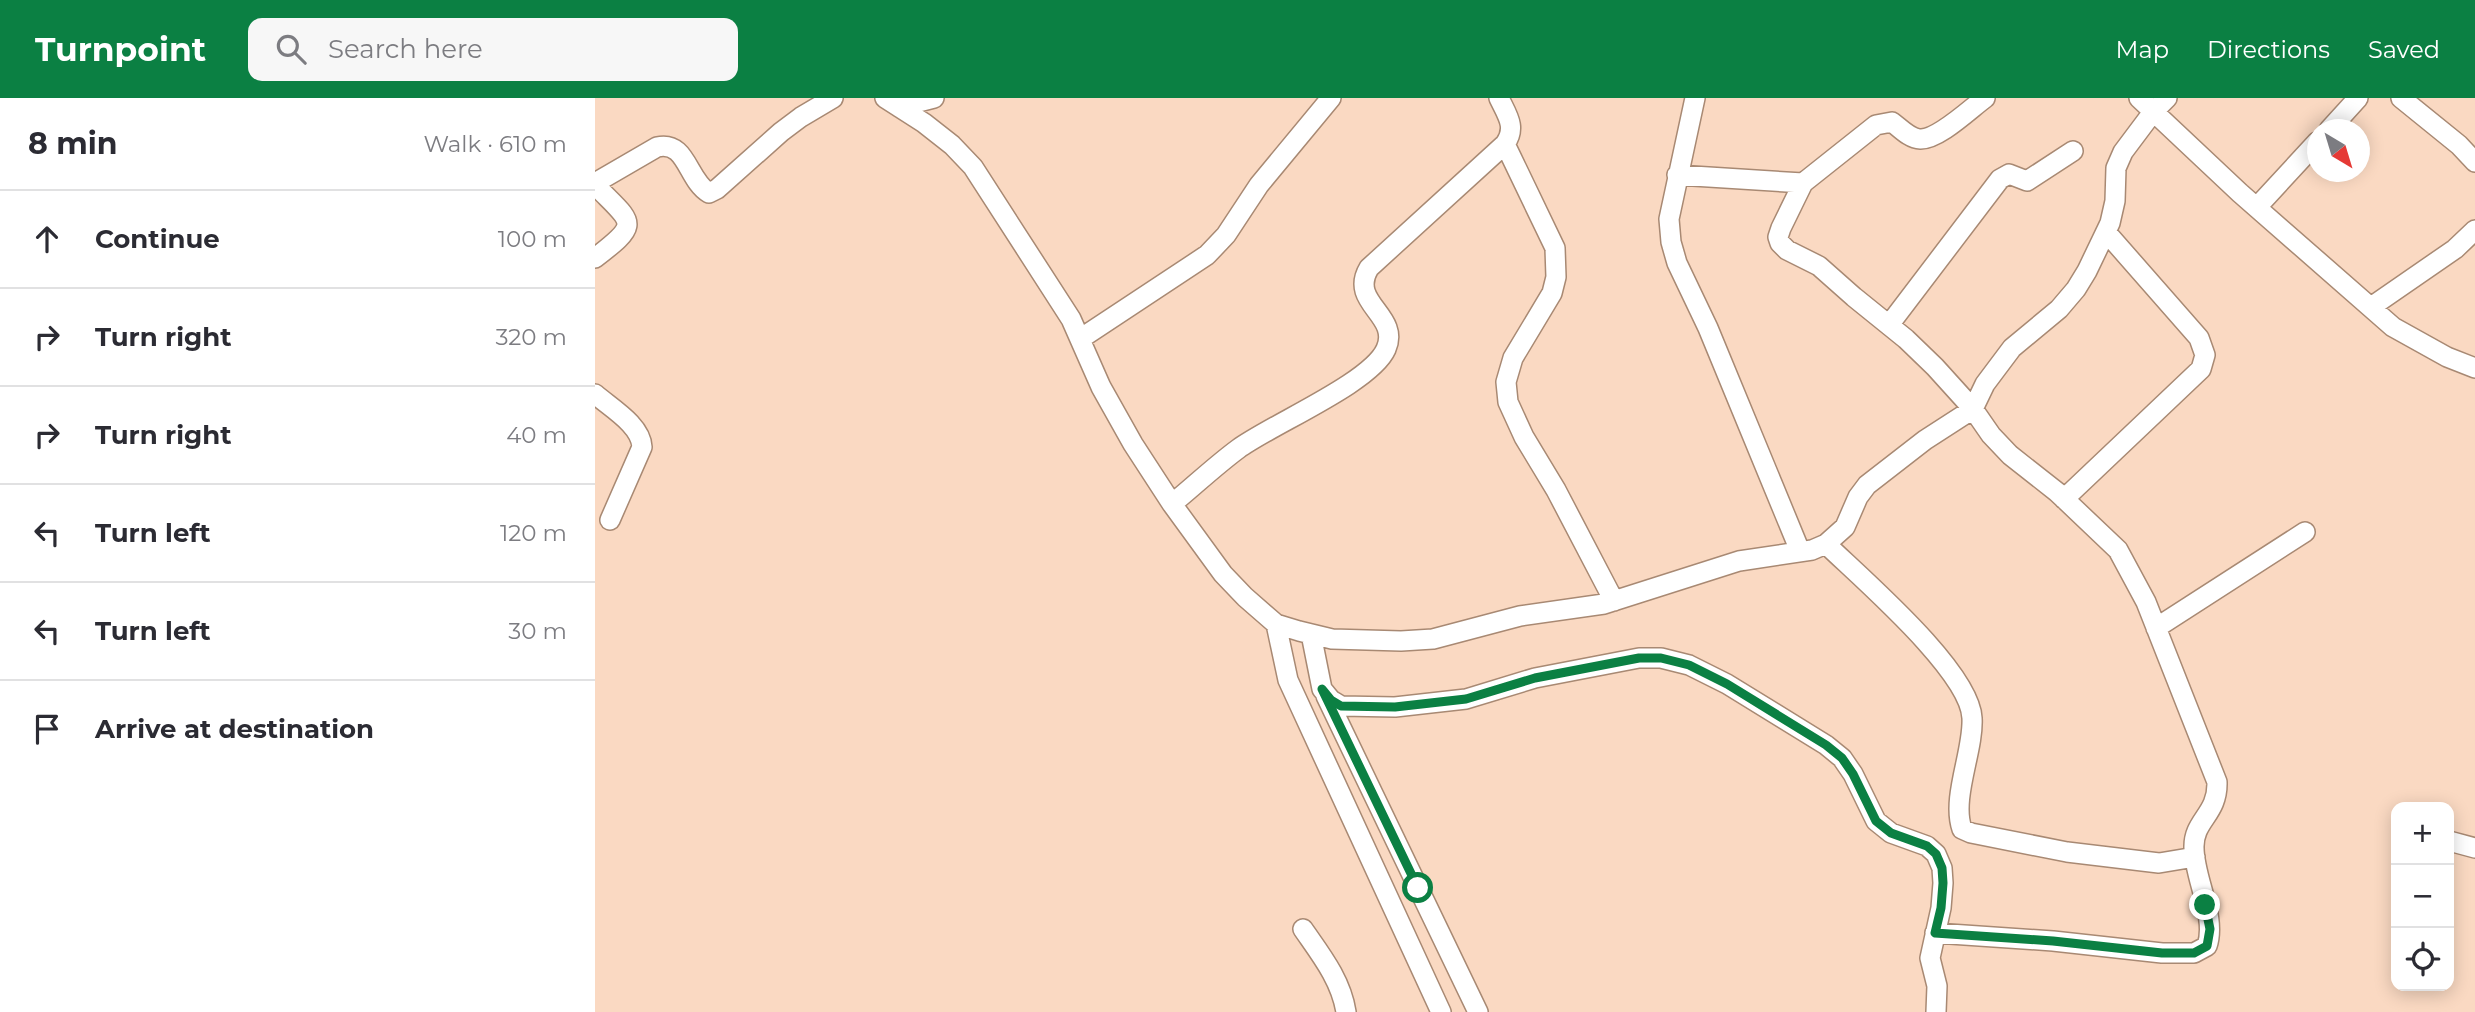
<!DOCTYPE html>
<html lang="en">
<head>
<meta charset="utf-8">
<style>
  :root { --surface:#fff; --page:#f7f7f7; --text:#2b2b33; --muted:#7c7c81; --line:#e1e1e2; --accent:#0b8043 }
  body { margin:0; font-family:Montserrat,sans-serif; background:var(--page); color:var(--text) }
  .controls { position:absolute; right:21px; bottom:21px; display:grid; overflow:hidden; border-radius:14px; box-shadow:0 4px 18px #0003 }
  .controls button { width:63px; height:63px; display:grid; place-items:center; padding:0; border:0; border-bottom:2px solid var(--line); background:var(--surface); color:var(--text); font:35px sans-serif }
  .compass { position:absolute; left:1712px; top:21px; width:63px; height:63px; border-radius:50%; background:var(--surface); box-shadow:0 4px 18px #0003; rotate:142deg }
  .stop { position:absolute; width:21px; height:21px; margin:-16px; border:5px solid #0b8043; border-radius:50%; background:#fff }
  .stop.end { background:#0b8043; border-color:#fff; box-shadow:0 2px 7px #0008 }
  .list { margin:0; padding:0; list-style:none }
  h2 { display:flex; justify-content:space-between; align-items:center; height:91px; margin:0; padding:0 28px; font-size:30px }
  h2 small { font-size:23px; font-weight:400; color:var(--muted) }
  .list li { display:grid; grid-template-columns:46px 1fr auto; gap:21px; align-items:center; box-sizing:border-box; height:98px; padding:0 28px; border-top:2px solid var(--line) }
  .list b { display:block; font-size:26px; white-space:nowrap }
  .list em { font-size:23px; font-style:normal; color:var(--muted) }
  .icon { flex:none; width:38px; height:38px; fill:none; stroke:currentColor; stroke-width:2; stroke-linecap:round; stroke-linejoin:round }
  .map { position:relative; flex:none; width:1880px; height:914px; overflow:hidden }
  header { display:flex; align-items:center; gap:42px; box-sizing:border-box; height:98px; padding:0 35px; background:var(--accent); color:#fff }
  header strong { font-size:33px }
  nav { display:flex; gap:38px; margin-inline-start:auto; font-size:24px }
  .search { width:490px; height:63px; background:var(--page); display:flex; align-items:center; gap:18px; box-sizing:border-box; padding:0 24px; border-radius:14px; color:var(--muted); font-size:26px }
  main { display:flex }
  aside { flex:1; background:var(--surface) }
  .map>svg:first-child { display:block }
</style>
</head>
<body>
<header>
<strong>Turnpoint</strong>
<div class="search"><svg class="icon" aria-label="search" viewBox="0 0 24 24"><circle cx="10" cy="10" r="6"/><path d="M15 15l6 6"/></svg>Search here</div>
<nav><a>Map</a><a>Directions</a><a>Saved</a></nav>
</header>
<main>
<aside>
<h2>8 min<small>Walk · 610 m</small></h2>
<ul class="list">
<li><svg class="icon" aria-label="ahead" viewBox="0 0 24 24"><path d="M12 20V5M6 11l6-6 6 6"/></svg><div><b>Continue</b></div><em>100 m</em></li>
<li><svg class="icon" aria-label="right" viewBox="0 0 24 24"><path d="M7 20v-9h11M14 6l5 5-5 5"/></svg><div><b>Turn right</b></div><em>320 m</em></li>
<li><svg class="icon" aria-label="right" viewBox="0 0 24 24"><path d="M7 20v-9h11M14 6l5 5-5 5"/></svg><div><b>Turn right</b></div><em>40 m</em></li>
<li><svg class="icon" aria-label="left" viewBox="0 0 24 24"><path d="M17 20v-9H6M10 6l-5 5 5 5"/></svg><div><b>Turn left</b></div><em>120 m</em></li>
<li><svg class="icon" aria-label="left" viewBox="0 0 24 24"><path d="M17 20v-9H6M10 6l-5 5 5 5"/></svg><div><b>Turn left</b></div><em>30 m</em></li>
<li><svg class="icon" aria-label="arrive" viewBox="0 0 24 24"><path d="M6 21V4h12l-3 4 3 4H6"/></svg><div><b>Arrive at destination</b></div></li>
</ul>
</aside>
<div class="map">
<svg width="1880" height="914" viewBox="0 0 1880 914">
  <rect width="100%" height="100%" fill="#fad9c2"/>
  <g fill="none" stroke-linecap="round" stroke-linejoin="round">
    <g stroke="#a88973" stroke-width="22">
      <path id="minor" d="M290 0 329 25 357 47 378 69 476 221 506 289 538 346 577 406 628 476 650 499 681 526 704 533 737 541 806 543 838 541 925 518 1009 506 1144 463 1217 452 1231 446 1250 429 1263 399 1272 387 1330 342 1378 311 1390 286 1417 250 1464 211 1481 191 1492 173 1515 125 1520 103 1521 70 1528 54 1558 14 1572 0
        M1100 0 1074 121 1076 144 1082 165 1113 230 1205 453
        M1544 0 1645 95 1798 229 1852 259 1880 270
        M1806 0 1864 47 1880 64
        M304 9 339 0
        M1734 32 1763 0
        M910 46 960 150 961 179 957 195 918 260 911 284 913 304 929 339 961 392 1019 503
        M1082 77 1208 85 1281 27 1297 24C1305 30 1315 41 1325 41 1343 42 1375 11 1390 0
        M0 85 62 49C92 42 92 82 114 95L122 91 186 34 206 19 238 0
        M1208 85 1186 130 1183 139 1185 145 1192 152 1224 168 1259 199 1311 241 1340 269 1378 311 1396 337 1415 357 1462 394 1523 452 1551 504 1622 684C1623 717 1598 722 1599 750 1599 780 1622 819 1612 848L1599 855H1567L1458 843 1340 835
        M0 87C38 126 47 124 0 160
        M1662 109 1722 44
        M1776 209 1860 151 1880 132
        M1294 227 1405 81 1414 76 1432 83 1478 53
        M485 241 612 157 631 137 664 87 736 0
        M0 296C16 310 46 327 47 349L15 422
        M1469 401 1606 271 1610 257 1604 240 1511 134
        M577 406C599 388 620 368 643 351 677 326 776 285 791 251 806 217 753 205 774 170L910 46C922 29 912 17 904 0
        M1231 446C1266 480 1375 573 1377 620 1379 652 1356 700 1367 731L1376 735 1472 754 1564 765 1600 759
        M681 526 693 582 846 914
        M1561 530 1710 434
        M716 536 727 591 736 602 746 608 800 609 871 601 940 580 1044 560H1066L1094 567 1132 586 1231 647 1247 660 1258 676 1281 723 1296 735 1332 748 1341 756 1347 770 1348 785 1346 810 1335 860 1342 888 1341 914
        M731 598 883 914
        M1854 743 1880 750
        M708 831C726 857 746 882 751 914"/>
    </g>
    <use href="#minor" stroke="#fff" stroke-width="19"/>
  </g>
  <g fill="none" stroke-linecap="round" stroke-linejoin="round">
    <path stroke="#0b8043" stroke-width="9" d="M823 790 727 591 736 602 746 608 800 609 871 601 940 580 1044 560H1066L1094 567 1132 586 1231 647 1247 660 1258 676 1281 723 1296 735 1332 748 1341 756 1347 770 1348 785 1346 810 1340 835 1458 843 1567 855H1599L1612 848 1615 831 1610 807"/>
  </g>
</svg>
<div class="controls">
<button>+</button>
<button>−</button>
<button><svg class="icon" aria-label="locate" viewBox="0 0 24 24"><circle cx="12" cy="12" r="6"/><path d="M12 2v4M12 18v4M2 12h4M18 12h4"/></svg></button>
</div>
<svg class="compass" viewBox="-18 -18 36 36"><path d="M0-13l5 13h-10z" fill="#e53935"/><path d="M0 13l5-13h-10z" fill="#7c7c81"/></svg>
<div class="stop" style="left:823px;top:790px"></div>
<div class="stop end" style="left:1610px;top:807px"></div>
</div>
</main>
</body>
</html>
